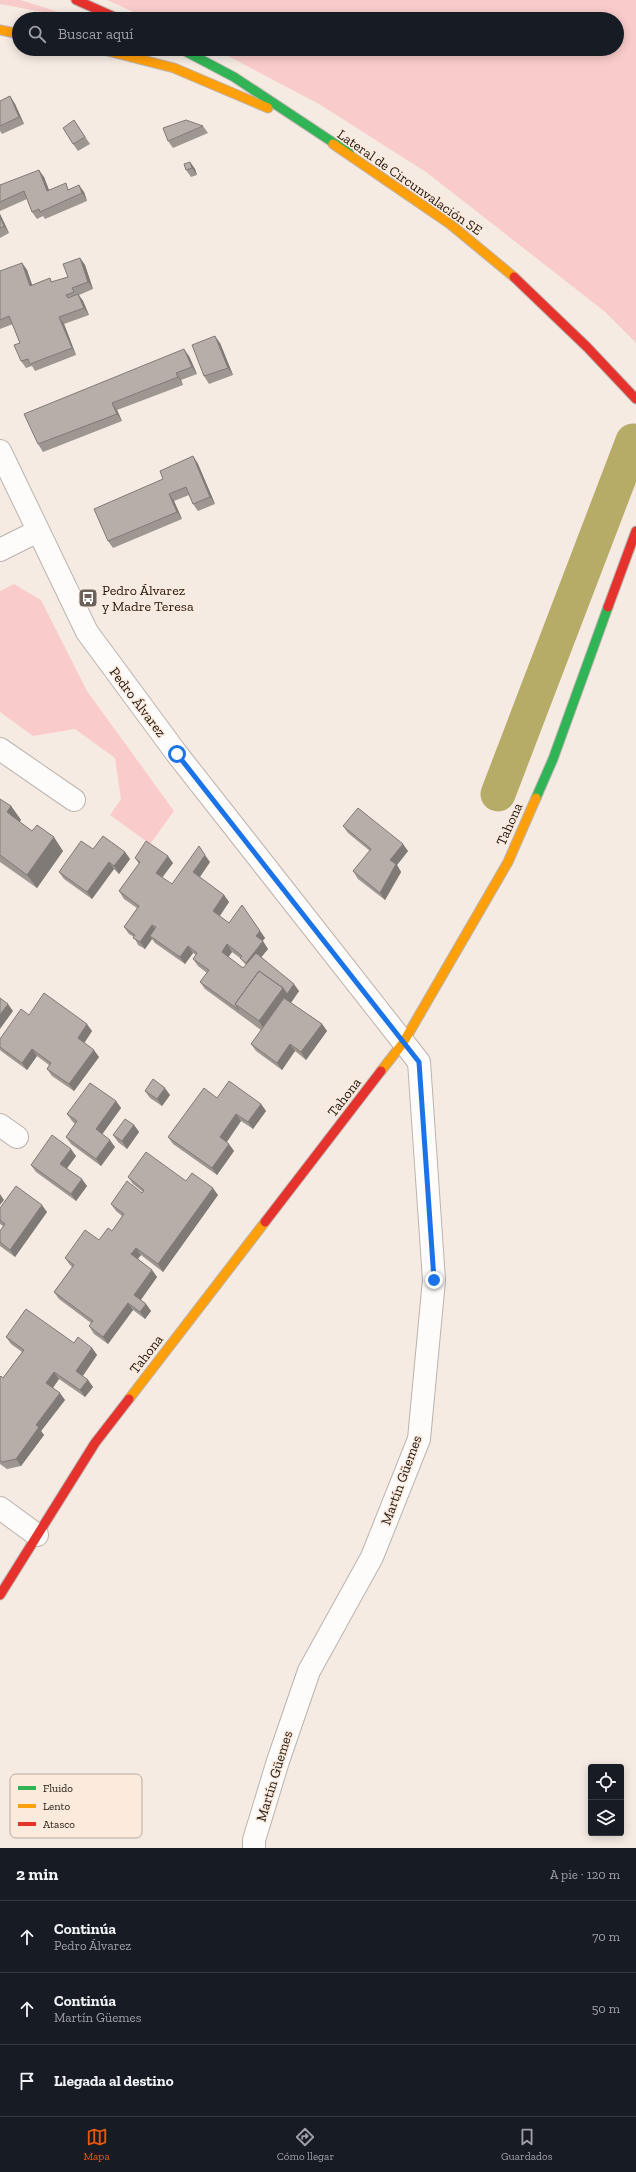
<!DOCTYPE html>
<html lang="es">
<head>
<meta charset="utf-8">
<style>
  :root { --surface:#171b24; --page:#242831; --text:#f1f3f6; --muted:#9ea1a6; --line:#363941; --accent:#ea580c }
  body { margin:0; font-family:"Zilla Slab",serif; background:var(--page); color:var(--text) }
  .controls { position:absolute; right:12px; bottom:12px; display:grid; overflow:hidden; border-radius:4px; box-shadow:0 2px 10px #0003 }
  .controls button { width:36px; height:36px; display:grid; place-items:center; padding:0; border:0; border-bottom:1px solid var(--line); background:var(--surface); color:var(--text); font:20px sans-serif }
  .stop { position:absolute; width:12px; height:12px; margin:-9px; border:3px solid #1a73e8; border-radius:50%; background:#fff }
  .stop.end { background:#1a73e8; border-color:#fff; box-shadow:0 1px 4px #0008 }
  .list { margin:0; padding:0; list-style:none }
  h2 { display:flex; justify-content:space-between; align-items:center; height:52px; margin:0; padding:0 16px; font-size:17px }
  h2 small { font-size:13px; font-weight:400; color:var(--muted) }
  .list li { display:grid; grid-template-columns:26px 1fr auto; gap:12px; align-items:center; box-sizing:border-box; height:72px; padding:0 16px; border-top:1px solid var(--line) }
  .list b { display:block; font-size:15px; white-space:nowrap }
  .list p { margin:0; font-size:13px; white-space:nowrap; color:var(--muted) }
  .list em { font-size:13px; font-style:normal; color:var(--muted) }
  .icon { flex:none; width:22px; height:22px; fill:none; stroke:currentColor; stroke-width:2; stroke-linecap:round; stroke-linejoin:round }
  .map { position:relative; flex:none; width:636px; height:1848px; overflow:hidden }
  .search { position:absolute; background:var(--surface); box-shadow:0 2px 10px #0003; left:12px; right:12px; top:12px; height:44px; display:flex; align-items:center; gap:10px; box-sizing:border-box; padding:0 14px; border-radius:22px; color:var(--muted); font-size:15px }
  .sheet { height:268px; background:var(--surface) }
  nav { display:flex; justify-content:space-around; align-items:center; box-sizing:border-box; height:56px; border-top:1px solid var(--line); background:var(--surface); font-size:11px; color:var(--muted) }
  nav a { display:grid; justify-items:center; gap:2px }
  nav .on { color:var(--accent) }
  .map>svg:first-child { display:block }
</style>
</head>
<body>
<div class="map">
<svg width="636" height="1848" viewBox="0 0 636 1848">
  <rect width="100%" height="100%" fill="#f5ebe3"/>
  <path fill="#f9cccb" d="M0 0H21L80 19 0 4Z
    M107 0H636V343L604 311 426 172 319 104 215 49H617V19H149Z
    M14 584 41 600 87 691 174 811 150 844 110 815 121 799 115 758 75 729 33 736 0 712V591Z"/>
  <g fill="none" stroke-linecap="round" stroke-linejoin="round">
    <path stroke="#b7ac67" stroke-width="35" d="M498 794 633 441"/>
    <g stroke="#bbb3ad" stroke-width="24">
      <path id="street" d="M0 451 87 632 177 754 419 1062 434 1280 419 1439 372 1557 309 1671 278 1761 254 1840V1848
        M0 550 38 531
        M0 749 74 800
        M0 1125 17 1137
        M0 1508 37 1535"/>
    </g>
    <g stroke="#bbb3ad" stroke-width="11">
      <path id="fast" d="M181 49 234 77 349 153
        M536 798 553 759 608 607"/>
    </g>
    <g stroke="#bbb3ad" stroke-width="11">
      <path id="slow" d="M0 30 19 34
        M100 49 174 68 268 108
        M333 144 450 224 514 277
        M381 1071 403 1043 508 862 536 798
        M129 1399 265 1222"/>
    </g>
    <g stroke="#bbb3ad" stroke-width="11">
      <path id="jam" d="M76 0 119 19
        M514 277 587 347 636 399
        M608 607 636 531
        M265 1222 381 1071
        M0 1595 95 1443 129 1399"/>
    </g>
    <use href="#street" stroke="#fefcfb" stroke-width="22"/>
    <use href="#fast" stroke="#30b455" stroke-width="9"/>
    <use href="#slow" stroke="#ff9f0a" stroke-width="9"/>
    <use href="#jam" stroke="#e5322d" stroke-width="9"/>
  </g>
  <path fill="#9d9691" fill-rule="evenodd" d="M10 96 15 104 24 124 2 134 0 131V101Z
    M74 120 90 144 78 151 73 144Z
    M203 126 208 133 173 148 168 141Z
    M190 162 195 169 197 175 191 177 186 170Z
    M44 177 49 190 70 189 84 192 87 201 45 219 43 216 37 219 32 212 27 199 0 211V185Z
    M0 214 9 233 0 238Z
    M80 258 85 265 93 289 79 295 83 301 89 315 64 324 76 355 35 371 32 366 26 368 21 361 20 343 13 324 0 329V271L22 263 27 270 32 285 50 278 52 282 68 277Z
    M220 343 233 375 209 384 204 376Z
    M189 356 197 374 181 380 183 385 117 410 122 421 43 452 38 444Z
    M193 456 198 464 215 504 198 511 193 504 189 495 174 501 182 519 113 548 108 541Z
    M0 799 11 806 21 820 19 822 32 831 63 851 37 888 0 862Z
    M343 826 408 851 397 865 401 872 385 900 358 879 353 871 370 851 348 833Z
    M93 849 125 852 130 859 119 874 114 869 92 899 64 879 59 872Z
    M135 858 173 863 162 878 172 884 210 862 199 877 224 895 229 902 220 916 229 923 242 905 265 938 262 941 268 949 261 957 299 991 291 1003 322 1024 327 1031 306 1060 295 1051 282 1070 256 1051 251 1044 261 1030 205 989 200 982 207 973 198 966 193 959 196 955 193 953 185 964 155 943 152 939 145 949 138 945 134 937 129 934 124 927 137 908 124 899 119 891 139 864ZM232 952 240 958 246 965 243 968 228 957Z
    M29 1015 92 1031 84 1043 99 1057 74 1091 52 1076 47 1069 49 1065 37 1056 27 1070 1 1051 0 1050V1039Z
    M145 1091 170 1095 162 1106 150 1098Z
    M217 1098 261 1104 266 1111 253 1129 241 1121 227 1142 234 1151 217 1175 173 1144 168 1137Z
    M116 1101 121 1108 102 1134 115 1147 101 1166 71 1144 66 1137 75 1124 72 1121 67 1114Z
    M134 1125 139 1132 127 1149 118 1142 113 1135Z
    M76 1156 67 1168 87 1186 76 1201 36 1172 31 1165Z
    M128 1177 186 1181 218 1195 163 1272 141 1255 138 1259 152 1270 157 1277 141 1300 146 1304 151 1311 145 1319 133 1310 108 1344 94 1334 89 1326 91 1323 59 1299 54 1292 72 1267 70 1265 65 1258 99 1240 112 1231 122 1216 116 1211 111 1204 143 1192 133 1184Z
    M0 1208 47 1212 15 1257 0 1246V1231L3 1226 0 1224Z
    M6 1337 74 1343 92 1348 97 1355 83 1376 88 1380 93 1387 85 1397 59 1379 53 1388 65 1400 41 1431 44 1435 21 1466 7 1469 0 1464V1377L3 1378 22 1352 11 1344Z"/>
  <path fill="#807a76" d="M10 96 15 104 24 124 19 117Z
    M190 162 195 169 197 175 192 168Z
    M39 170 44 177 52 198 47 191Z
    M79 185 84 192 87 201 82 193Z
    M0 214 9 233 4 226 0 217Z
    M80 258 85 265 93 289 88 282Z
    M22 263 27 270 35 293 30 286Z
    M78 294 83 301 89 315 84 308Z
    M59 317 64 324 76 355 72 348Z
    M215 336 220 343 233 375 228 368Z
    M184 349 189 356 197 374 192 367Z
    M176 373 181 380 183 385 178 377Z
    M112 403 117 410 122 421 117 414Z
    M193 456 198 464 215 504 210 497Z
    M169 494 174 501 182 519 177 512Z
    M11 806 21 820 16 826 7 812Z
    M54 837 63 851 37 888 27 875Z
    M403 844 408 851 397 865 401 872 385 900 380 893 390 860Z
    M125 852 130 859 119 874 114 866Z
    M205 855 210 862 198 880 193 872Z
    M168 856 173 863 160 880 156 873Z
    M109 862 114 869 92 899 87 892Z
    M224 895 229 902 218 918 213 911Z
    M152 925 157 932 150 936 152 939 145 949 140 942Z
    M260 931 265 938 261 943 256 936Z
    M263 941 268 949 251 970 246 963Z
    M227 944 232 952 227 959 222 952Z
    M188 946 193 953 185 964 180 957Z
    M294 984 299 991 268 1035 259 1021 283 988Z
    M8 1004 13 1011 0 1029V1015Z
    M87 1024 92 1031 83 1045 78 1038Z
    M322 1024 327 1031 306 1060 301 1052Z
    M290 1044 295 1051 282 1070 277 1063Z
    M32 1049 37 1056 27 1070 22 1063Z
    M94 1050 99 1057 74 1091 69 1084Z
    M165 1088 170 1095 162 1106 157 1099Z
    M116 1101 121 1108 101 1136 96 1129Z
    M261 1104 266 1111 253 1129 248 1122Z
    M236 1114 241 1121 225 1144 220 1137Z
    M134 1125 139 1132 127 1149 122 1141Z
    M110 1140 115 1147 101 1166 96 1159Z
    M229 1144 234 1151 217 1175 212 1168Z
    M71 1149 76 1156 65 1171 60 1164Z
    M82 1179 87 1186 76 1201 71 1194Z
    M213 1188 218 1195 163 1272 158 1264Z
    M0 1194 4 1200 0 1205Z
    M42 1205 47 1212 15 1257 10 1250Z
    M136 1248 141 1255 136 1261 131 1254Z
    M152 1270 157 1277 139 1302 134 1295Z
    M128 1303 133 1310 108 1344 103 1337Z
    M146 1304 151 1311 145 1319 140 1312Z
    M92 1348 97 1355 81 1378 76 1371Z
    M54 1372 59 1379 51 1390 46 1383Z
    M88 1380 93 1387 85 1397 80 1390Z
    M60 1393 65 1400 41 1431 44 1435 21 1466 16 1459 36 1425Z"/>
  <path fill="#b7aea9" stroke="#807a76" d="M10 96 19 117 0 126V101Z
    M74 120 85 137 73 144 63 128Z
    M186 120 203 126 168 141 163 128Z
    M190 162 192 168 186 170 184 164Z
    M39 170 47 191 66 183 68 190 79 185 82 193 40 212 39 209 32 212 24 191 0 202V185Z
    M0 217 4 226 0 228Z
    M80 258 88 282 72 288 74 292 66 295 68 298 78 294 84 308 59 317 72 348 30 364 28 359 21 361 14 345 20 343 9 316 0 320V271L22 263 30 286 50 278 51 282 68 277 63 264Z
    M215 336 228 368 204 376 192 345Z
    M184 349 192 367 176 373 178 377 112 403 117 414 38 444 24 414Z
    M193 456 210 497 193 504 186 487 169 494 177 512 108 541 94 509 163 479 160 471Z
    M0 799 11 806 7 812 32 831 37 825 54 837 27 875 0 855Z
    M358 808 403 844 390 860 396 864 380 893 353 871 371 849 343 826Z
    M103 836 125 852 114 866 109 862 87 892 59 872 81 841 93 849Z
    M146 841 168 856 156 873 172 884 199 846 205 855 193 872 224 895 213 911 229 923 242 905 260 931 256 936 263 941 246 963 240 958 242 956 227 944 222 952 243 968 256 953 294 984 287 994 283 988 259 971 235 1004 239 1010 200 982 209 970 193 959 197 953 188 946 180 957 150 936 156 927 152 925 140 942 133 938 135 935 124 927 139 906 119 891 140 862 135 858Z
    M259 971 283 988 259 1021 235 1004Z
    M44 993 87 1024 78 1038 94 1050 69 1084 47 1069 51 1063 32 1049 22 1063 0 1047V1039L21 1009 29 1015Z
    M0 998 8 1004 0 1015Z
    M284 998 322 1024 301 1052 290 1044 277 1063 251 1044Z
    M153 1079 165 1088 157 1099 145 1091Z
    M229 1081 261 1104 248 1122 236 1114 220 1137 229 1144 212 1168 168 1137 204 1088 217 1098Z
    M90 1083 116 1101 96 1129 110 1140 96 1159 66 1137 77 1121 67 1114Z
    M125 1119 134 1125 122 1141 113 1135Z
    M52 1135 71 1149 60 1164 82 1179 71 1194 31 1165Z
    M146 1152 186 1181 192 1173 213 1188 158 1264 136 1248 131 1254 152 1270 134 1295 146 1304 140 1312 128 1303 103 1337 89 1326 93 1321 54 1292 74 1265 65 1258 85 1230 99 1240 108 1228 112 1231 124 1214 111 1204 127 1181 142 1193 144 1190 128 1177Z
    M16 1186 42 1205 10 1250 0 1242V1231L5 1224 0 1220V1208Z
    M26 1309 74 1343 78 1337 92 1348 76 1371 88 1380 80 1390 54 1372 46 1383 60 1393 36 1425 39 1427 16 1459 2 1462 0 1460V1377L1 1376 3 1378 24 1350 6 1337Z"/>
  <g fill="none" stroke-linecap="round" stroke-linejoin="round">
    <path stroke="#1a73e8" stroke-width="5" d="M177 754 419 1062 434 1280"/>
  </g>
  <defs>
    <g id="bus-square" transform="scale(1)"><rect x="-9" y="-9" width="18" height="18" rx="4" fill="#69615a" stroke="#fceadc"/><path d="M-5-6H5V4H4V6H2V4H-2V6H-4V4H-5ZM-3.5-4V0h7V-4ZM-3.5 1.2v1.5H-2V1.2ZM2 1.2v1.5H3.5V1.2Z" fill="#fff"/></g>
  </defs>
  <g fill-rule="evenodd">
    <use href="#bus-square" x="88" y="598"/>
  </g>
  <g text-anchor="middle" stroke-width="3" stroke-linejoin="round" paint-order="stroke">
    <g font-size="14" fill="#1d1610" stroke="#fceadc">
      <text transform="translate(410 182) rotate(35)" y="5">Lateral de Circunvalación SE</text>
      <text transform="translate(138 702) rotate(53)" y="5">Pedro Álvarez</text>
      <text transform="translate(509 824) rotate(-66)" y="5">Tahona</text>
      <text transform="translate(344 1097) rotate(-52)" y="5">Tahona</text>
      <text transform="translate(146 1354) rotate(-52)" y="5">Tahona</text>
      <text transform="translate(401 1480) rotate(-70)" y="5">Martín Güemes</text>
      <text transform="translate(274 1776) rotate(-73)" y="5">Martín Güemes</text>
    </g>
    <g font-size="14" fill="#1d1610" stroke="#fceadc" text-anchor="start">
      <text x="102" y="595">Pedro Álvarez<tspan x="102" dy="16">y Madre Teresa</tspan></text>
    </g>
  </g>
  <rect x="10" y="1774" width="132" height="64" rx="6" fill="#fceadc" stroke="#b9aa9f" stroke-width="1"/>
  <rect x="18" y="1786" width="18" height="4" fill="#30b455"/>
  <rect x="18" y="1804" width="18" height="4" fill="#ff9f0a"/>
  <rect x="18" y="1822" width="18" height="4" fill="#e5322d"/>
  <g font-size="11" fill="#1d1610">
    <text x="43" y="1792">Fluido</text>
    <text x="43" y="1810">Lento</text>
    <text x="43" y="1828">Atasco</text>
  </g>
</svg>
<div class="controls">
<button><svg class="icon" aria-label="locate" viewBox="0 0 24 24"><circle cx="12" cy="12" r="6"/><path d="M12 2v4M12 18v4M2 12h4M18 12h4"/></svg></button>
<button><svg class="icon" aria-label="layers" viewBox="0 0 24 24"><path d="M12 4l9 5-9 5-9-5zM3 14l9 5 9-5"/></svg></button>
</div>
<div class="stop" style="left:177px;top:754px"></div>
<div class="stop end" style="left:434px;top:1280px"></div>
<div class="search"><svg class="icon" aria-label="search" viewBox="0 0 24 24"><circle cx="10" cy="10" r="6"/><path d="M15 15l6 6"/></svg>Buscar aquí</div>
</div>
<section class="sheet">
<h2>2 min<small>A pie · 120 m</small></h2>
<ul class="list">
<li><svg class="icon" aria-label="ahead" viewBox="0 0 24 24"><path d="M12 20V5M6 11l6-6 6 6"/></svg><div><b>Continúa</b><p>Pedro Álvarez</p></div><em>70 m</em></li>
<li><svg class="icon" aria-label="ahead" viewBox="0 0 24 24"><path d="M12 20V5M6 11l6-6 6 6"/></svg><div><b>Continúa</b><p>Martín Güemes</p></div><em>50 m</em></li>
<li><svg class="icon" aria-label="arrive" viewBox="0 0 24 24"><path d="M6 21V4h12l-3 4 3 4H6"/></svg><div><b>Llegada al destino</b></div></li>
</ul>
</section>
<nav>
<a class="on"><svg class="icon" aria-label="map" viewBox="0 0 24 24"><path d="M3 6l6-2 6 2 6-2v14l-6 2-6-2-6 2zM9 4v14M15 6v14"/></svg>Mapa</a>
<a><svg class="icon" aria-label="directions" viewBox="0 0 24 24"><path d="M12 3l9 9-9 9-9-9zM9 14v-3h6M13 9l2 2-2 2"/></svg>Cómo llegar</a>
<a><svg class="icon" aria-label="saved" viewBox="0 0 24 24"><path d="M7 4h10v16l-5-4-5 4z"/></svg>Guardados</a>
</nav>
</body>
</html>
